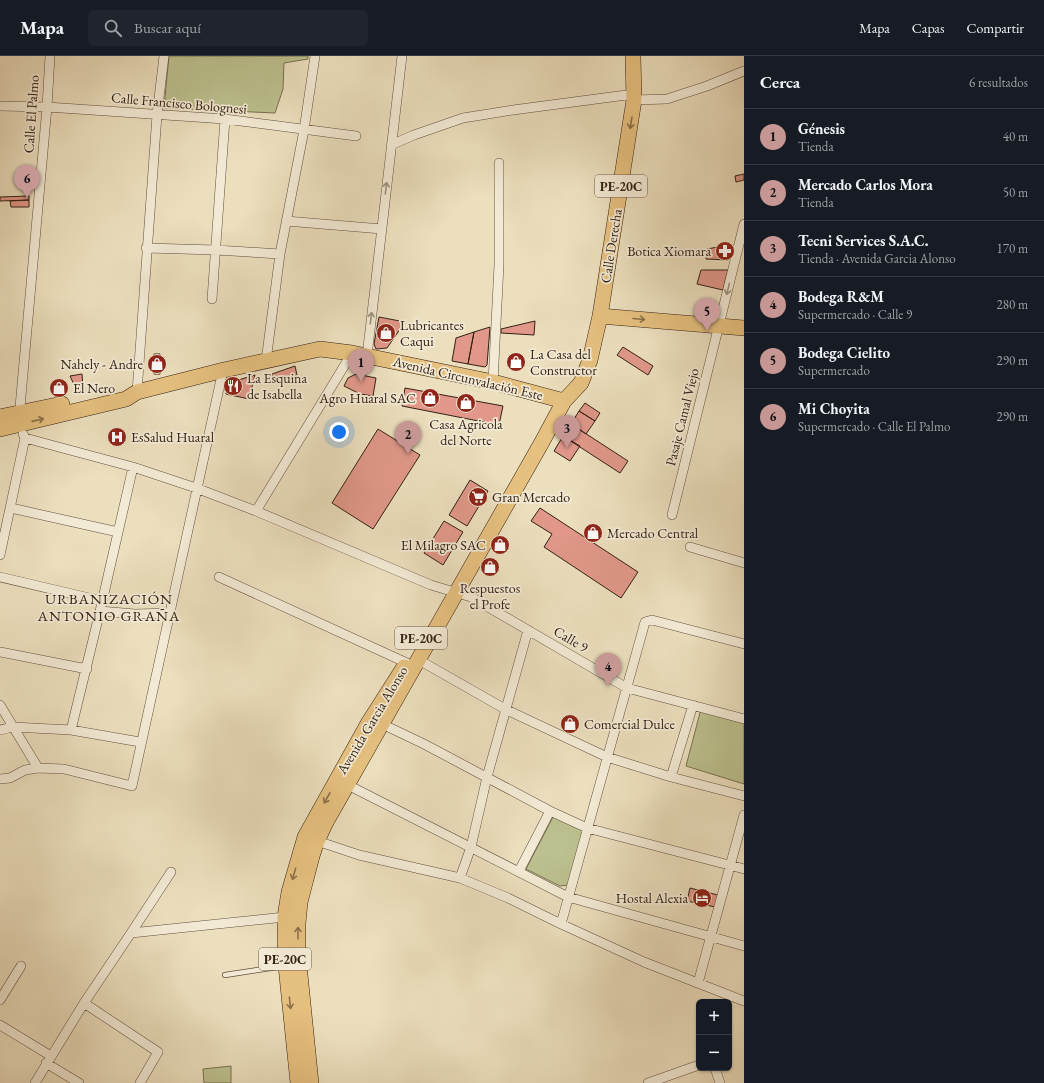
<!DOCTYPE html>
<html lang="es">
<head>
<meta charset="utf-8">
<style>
  :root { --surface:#171b24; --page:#20242c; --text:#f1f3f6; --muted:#9ea1a6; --line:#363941; --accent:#c59692 }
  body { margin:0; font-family:"EB Garamond",serif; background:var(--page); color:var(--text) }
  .controls { position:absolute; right:12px; bottom:12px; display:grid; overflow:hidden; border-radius:6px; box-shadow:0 1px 3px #0004 }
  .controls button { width:36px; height:36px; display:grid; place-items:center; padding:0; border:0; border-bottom:1px solid var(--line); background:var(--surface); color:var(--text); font:20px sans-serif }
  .you { position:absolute; left:339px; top:376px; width:14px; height:14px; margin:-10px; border:3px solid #fff; border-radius:50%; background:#1a73e8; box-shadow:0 0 0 6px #1a73e833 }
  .badge { display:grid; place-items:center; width:26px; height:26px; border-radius:50%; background:var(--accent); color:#111; font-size:13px; font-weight:700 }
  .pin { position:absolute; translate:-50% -33px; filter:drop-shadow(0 1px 2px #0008) }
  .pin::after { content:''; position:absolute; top:21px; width:14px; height:12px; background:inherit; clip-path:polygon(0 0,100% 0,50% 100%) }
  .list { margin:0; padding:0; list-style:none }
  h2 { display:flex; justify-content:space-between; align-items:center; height:52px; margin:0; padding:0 16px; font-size:17px }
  h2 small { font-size:13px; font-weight:400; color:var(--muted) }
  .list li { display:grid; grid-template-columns:26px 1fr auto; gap:12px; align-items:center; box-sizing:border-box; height:56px; padding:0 16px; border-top:1px solid var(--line) }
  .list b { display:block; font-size:15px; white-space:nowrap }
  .list p { margin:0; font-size:13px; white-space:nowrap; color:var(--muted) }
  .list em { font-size:13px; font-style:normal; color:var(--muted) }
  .icon { flex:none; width:22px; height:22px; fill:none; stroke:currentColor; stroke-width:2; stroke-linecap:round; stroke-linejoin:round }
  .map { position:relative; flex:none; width:744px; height:1027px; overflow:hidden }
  header { display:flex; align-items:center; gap:24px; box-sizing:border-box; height:56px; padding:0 20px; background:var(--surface); border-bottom:1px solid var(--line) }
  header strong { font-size:19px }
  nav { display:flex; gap:22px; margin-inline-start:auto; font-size:14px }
  .search { width:280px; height:36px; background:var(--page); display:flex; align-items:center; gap:10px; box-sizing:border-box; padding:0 14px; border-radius:6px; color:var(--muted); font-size:15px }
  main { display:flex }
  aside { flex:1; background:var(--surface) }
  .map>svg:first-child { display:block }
</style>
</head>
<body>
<header>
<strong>Mapa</strong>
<div class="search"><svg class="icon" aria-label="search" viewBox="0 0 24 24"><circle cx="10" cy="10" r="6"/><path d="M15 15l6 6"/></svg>Buscar aquí</div>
<nav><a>Mapa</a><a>Capas</a><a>Compartir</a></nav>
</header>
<main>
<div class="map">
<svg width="744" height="1027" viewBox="0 0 744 1027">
  <rect width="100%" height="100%" fill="#ecdfbe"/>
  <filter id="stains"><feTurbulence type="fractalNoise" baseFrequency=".005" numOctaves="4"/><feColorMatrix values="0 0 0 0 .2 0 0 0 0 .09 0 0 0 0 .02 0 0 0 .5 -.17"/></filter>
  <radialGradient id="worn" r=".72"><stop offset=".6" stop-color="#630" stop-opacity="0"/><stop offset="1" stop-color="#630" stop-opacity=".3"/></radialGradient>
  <path fill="#bcc18f" stroke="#787152" d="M169 0H308V3L284 7 283 33 275 57 164 52Z
    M701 653 744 665V728L686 710Z
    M553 761 583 773 568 829 560 830 526 813Z
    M231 1010V1027H204L203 1013Z"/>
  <path fill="#e1988a" stroke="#332114" d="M744 118V124L736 126 735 120Z
    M29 140V144L0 145V141Z
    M29 144V151H11L10 145Z
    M729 189 728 204 706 203 707 193Z
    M701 214H728L723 234 697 228Z
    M379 261 405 266 387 292 376 293 374 288Z
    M535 265 534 279 501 277V273Z
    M490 271 487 309 485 311 468 308 474 276Z
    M474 276 468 308 452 305 456 282Z
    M623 291 653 310 648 319 617 299Z
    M154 298H160V318H154Z
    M515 298 521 299 518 314 512 313Z
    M295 310 297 319 275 327 272 318Z
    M82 318 83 332 76 333 70 320Z
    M356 318 376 322 373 340 360 338 344 330 348 322Z
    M255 319 249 343 226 338 228 330 235 325Z
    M60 323 65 338 57 341 52 326Z
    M405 332 503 350 499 369 402 350Z
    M585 347 600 357 595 365 579 355Z
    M579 355 595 365 586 378 571 368Z
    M571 368 628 405 620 417 563 380Z
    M378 373 420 399 373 473 332 447Z
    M563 380 580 390 570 405 554 395Z
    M470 424 488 435 467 470 449 459Z
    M540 452 638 516 621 542 544 491 552 478 531 465Z
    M444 465 463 476 443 509 424 497Z
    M690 832 718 839 715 851 687 845Z"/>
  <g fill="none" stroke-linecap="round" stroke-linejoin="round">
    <g stroke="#61503e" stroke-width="6">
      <path id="lane" d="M225 919 284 910"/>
    </g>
    <g stroke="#61503e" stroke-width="10">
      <path id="street" d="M634 44 667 43 707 30 744 15
        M0 50 47 51 225 63 356 80
        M391 89 414 79 463 62 513 54 634 38
        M286 165 382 173
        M146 192 216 194 280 198
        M212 243 225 63
        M367 300 402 0
        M266 305 280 198 304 74 315 0
        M493 326 499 209V107
        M137 336 157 59 164 0
        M19 362 47 51 50 0
        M25 382 133 411 196 432 256 455 431 529 471 541 627 632 744 663
        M11 452 118 476
        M256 455 352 297
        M672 459 744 168
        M690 491 744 507
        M0 499 25 382 23 378
        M0 521 102 545
        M219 521 407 607
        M100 555 135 558 170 557
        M0 596 87 613
        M419 604 505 653 607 701 671 721 744 740
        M0 649 38 712
        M377 668H382L424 688 550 755 587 772 744 813
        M0 674 13 671 71 674 140 686
        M71 674 100 555 133 411
        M671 721 693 649
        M0 723 10 722 25 714 38 712 64 713 132 730 223 314
        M344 727 568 841 744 890
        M314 784 359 799 460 822 508 842 561 868 644 906 744 945
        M519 815 550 755
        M460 822 471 791 487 721 528 574
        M561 868 645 566 652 564 744 588
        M131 877 171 816
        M698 927 744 759
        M0 944 21 910
        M84 947 158 996 140 1027
        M0 969 51 1000
        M46 1007 79 1027
        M715 1012 720 1027
        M35 1027 84 947 131 877 285 861
        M648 1027 699 1009"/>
    </g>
    <g stroke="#332114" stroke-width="16">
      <path id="primary" d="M600 260 744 272
        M0 361 62 348
        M0 373 126 343 137 336 224 314 320 293 352 297 493 326 564 345
        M298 1027 285 900V861L289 836 305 781 369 666 404 611
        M311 1027 298 899V867L300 846 312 800 317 785 326 766 542 386 564 345 581 327 590 304 600 260 634 44 633 0"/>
    </g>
    <use href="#lane" stroke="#f3ead5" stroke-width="4.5"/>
    <use href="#street" stroke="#f3ead5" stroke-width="9"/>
    <use href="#primary" stroke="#e6c07f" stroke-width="15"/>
  </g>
  <defs><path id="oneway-shaft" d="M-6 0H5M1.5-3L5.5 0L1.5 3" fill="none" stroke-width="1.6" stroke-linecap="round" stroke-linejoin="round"/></defs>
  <g stroke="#8c704a">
    <use href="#oneway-shaft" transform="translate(631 67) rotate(99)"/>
    <use href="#oneway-shaft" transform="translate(639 263) rotate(5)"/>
    <use href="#oneway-shaft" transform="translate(38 364) rotate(-13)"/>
    <use href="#oneway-shaft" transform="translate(327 742) rotate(119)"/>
    <use href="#oneway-shaft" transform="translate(294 818) rotate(106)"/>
    <use href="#oneway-shaft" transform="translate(298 877) rotate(-90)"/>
    <use href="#oneway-shaft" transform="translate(290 947) rotate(84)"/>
  </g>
  <g stroke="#9d907e">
    <use href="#oneway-shaft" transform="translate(386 132) rotate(-83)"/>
    <use href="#oneway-shaft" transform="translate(728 233) rotate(104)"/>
    <use href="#oneway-shaft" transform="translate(371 262) rotate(-83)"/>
  </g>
  <defs>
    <g id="pharmacy-disc" transform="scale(1)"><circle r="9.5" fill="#8f2418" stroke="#f3ead5"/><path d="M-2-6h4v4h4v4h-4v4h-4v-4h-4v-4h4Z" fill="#fff"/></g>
    <g id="shop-disc" transform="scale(1)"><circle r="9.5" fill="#8f2418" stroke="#f3ead5"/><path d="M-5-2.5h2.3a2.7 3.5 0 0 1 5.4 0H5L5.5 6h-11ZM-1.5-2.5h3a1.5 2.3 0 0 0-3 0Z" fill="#fff"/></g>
    <g id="restaurant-disc" transform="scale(1)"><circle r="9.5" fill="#8f2418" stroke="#f3ead5"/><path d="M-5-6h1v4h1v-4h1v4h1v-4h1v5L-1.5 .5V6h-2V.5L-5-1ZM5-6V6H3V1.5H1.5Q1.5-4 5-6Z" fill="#fff"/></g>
    <g id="hospital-disc" transform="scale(1)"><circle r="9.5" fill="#8f2418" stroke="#f3ead5"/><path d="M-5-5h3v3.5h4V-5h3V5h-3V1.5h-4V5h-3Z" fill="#fff"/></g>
    <g id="supermarket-disc" transform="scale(1)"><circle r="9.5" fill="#8f2418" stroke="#f3ead5"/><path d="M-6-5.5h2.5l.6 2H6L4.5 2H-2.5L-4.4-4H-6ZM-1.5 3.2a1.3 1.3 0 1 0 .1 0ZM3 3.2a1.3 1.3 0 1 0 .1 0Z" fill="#fff"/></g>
    <g id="hotel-disc" transform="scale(1)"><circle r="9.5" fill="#8f2418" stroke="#f3ead5"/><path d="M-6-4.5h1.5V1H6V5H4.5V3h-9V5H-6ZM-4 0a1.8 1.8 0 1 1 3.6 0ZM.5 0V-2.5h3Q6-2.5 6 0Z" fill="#fff"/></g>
  </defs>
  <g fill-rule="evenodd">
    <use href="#pharmacy-disc" x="725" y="195"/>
    <use href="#shop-disc" x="386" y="277"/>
    <use href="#shop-disc" x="516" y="306"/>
    <use href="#shop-disc" x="157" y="308"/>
    <use href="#restaurant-disc" x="233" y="330"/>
    <use href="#shop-disc" x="59" y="332"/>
    <use href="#shop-disc" x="430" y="342"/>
    <use href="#shop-disc" x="466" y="347"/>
    <use href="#hospital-disc" x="117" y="381"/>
    <use href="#supermarket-disc" x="478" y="441"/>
    <use href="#shop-disc" x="593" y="477"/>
    <use href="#shop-disc" x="500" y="489"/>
    <use href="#shop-disc" x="490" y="511"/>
    <use href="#shop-disc" x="570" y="668"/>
    <use href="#hotel-disc" x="702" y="842"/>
  </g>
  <g text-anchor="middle" stroke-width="3.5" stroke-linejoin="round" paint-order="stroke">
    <g fill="#f3ead5" stroke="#6d5d4e" stroke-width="1">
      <rect x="595" y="119" width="52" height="22" rx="3"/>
      <rect x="395" y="571" width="52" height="22" rx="3"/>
      <rect x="259" y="892" width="52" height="22" rx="3"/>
    </g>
    <g font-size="13" font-weight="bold" fill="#332114">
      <text x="621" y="135">PE-20C</text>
      <text x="421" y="587">PE-20C</text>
      <text x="285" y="908">PE-20C</text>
    </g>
    <g font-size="14" fill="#332114" stroke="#f3ead5">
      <text transform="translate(179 47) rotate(5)" y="5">Calle Francisco Bolognesi</text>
      <text transform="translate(31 58) rotate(-86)" y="5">Calle El Palmo</text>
      <text transform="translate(611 190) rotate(-81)" y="5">Calle Derecha</text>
      <text transform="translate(468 322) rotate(13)" y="5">Avenida Circunvalación Este</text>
      <text transform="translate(682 361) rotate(-76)" y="5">Pasaje Camal Viejo</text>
      <text transform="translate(571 583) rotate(30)" y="5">Calle 9</text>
      <text transform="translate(372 664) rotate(-59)" y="5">Avenida Garcia Alonso</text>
    </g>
    <g font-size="14" fill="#332114" stroke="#f3ead5" text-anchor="start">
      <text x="711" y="200" text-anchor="end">Botica Xiomara</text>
      <text x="400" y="274">Lubricantes<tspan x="400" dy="16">Caqui</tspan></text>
      <text x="530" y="303">La Casa del<tspan x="530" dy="16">Constructor</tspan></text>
      <text x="143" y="313" text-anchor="end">Nahely - Andre</text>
      <text x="247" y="327">La Esquina<tspan x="247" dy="16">de Isabella</tspan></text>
      <text x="73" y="337">El Nero</text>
      <text x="416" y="347" text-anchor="end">Agro Huaral SAC</text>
      <text x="466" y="373" text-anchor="middle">Casa Agricola<tspan x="466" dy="16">del Norte</tspan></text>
      <text x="131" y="386">EsSalud Huaral</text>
      <text x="492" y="446">Gran Mercado</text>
      <text x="607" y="482">Mercado Central</text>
      <text x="486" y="494" text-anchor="end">El Milagro SAC</text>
      <text x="490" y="537" text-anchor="middle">Respuestos<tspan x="490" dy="16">el Profe</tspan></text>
      <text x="584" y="673">Comercial Dulce</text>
      <text x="688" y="847" text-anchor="end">Hostal Alexia</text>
    </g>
    <g font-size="15" letter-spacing="1" fill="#332114" stroke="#f3ead5">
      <text x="109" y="548">URBANIZACIÓN<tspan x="109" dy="17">ANTONIO GRAÑA</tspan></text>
    </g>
  </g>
  <rect width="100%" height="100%" filter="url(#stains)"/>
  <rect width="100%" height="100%" fill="url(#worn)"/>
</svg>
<div class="controls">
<button>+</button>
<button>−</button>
</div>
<div class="you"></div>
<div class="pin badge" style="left:361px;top:326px">1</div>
<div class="pin badge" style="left:408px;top:398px">2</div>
<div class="pin badge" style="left:567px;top:392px">3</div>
<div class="pin badge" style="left:608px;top:630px">4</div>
<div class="pin badge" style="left:707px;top:275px">5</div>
<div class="pin badge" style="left:27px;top:142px">6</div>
</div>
<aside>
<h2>Cerca<small>6 resultados</small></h2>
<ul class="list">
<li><span class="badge">1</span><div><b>Génesis</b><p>Tienda</p></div><em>40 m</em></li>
<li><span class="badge">2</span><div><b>Mercado Carlos Mora</b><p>Tienda</p></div><em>50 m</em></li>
<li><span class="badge">3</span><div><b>Tecni Services S.A.C.</b><p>Tienda · Avenida Garcia Alonso</p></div><em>170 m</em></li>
<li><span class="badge">4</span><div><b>Bodega R&amp;M</b><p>Supermercado · Calle 9</p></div><em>280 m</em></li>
<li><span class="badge">5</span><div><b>Bodega Cielito</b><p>Supermercado</p></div><em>290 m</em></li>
<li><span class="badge">6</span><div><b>Mi Choyita</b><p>Supermercado · Calle El Palmo</p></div><em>290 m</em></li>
</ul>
</aside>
</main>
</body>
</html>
